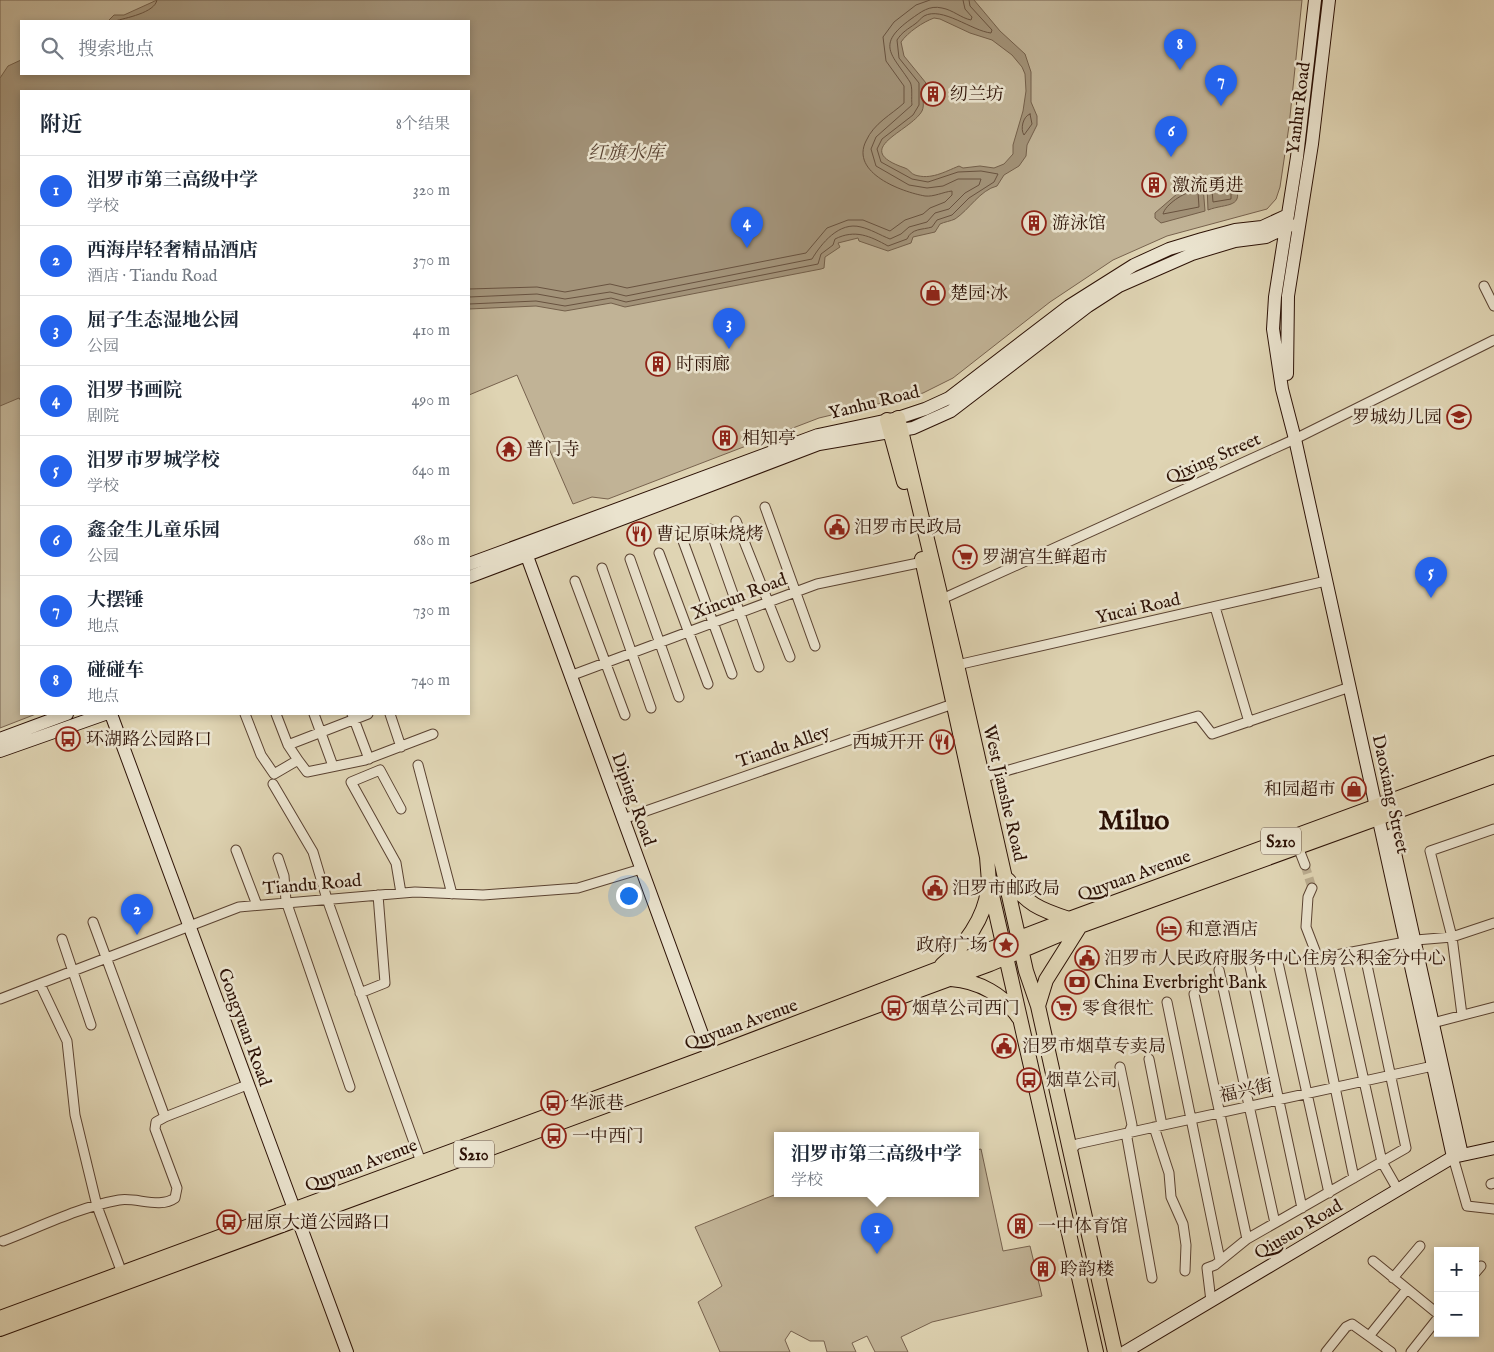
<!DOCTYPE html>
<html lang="zh">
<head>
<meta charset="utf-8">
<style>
  :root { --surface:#fff; --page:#f2f2f3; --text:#1f2937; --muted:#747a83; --line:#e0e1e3; --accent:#2563eb }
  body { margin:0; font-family:"IM FELL English","Noto Serif SC",serif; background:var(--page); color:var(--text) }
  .controls { position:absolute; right:15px; bottom:15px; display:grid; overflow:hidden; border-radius:0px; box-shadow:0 2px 8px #0003 }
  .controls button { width:45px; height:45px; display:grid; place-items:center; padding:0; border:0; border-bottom:1px solid var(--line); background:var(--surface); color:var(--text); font:25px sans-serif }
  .you { position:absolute; left:628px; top:895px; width:18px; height:18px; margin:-12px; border:4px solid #fff; border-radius:50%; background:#1a73e8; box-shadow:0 0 0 8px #1a73e833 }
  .badge { display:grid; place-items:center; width:32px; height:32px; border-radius:50%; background:var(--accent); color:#fff; font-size:16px; font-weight:700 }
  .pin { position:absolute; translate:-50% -41px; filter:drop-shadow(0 1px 2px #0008) }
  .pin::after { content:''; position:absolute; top:26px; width:18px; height:15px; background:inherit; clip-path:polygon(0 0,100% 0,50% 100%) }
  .popup { position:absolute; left:774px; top:1132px; width:205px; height:65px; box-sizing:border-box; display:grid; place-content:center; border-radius:0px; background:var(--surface); filter:drop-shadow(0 1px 4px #0005); font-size:16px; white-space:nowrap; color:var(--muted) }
  .popup b { font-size:19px; color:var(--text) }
  .popup::after { content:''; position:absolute; left:50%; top:100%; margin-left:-10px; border:10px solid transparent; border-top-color:var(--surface) }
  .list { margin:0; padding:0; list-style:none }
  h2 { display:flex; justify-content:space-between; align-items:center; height:65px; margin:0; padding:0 20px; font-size:21px }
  h2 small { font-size:16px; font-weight:400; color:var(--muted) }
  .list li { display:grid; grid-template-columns:32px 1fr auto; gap:15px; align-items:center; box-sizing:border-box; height:70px; padding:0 20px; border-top:1px solid var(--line) }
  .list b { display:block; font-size:19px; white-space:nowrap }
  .list p { margin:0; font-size:16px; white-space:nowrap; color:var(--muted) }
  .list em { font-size:16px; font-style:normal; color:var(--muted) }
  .icon { flex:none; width:28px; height:28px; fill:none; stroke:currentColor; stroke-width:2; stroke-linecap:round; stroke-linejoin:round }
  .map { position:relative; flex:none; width:1494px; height:1352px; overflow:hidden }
  .search { position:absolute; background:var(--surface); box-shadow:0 2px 8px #0003; left:20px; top:20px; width:450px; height:55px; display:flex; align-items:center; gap:12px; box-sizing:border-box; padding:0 18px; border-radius:0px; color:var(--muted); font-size:19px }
  .panel { position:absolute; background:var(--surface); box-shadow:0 2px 8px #0003; left:20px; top:90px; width:450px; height:625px; border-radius:0px }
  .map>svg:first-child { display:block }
</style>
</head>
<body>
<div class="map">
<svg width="1494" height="1352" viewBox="0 0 1494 1352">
  <rect width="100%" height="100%" fill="#dfd4b3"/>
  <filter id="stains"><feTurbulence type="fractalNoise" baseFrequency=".004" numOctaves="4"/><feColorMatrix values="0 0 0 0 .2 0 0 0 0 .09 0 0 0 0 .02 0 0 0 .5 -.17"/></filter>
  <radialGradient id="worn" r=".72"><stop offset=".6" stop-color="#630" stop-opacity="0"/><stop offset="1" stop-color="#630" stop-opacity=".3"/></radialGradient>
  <path fill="#c1b396" stroke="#77624e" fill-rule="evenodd" d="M0 0H1302L1289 126 1280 187 1276 199 1267 209 1167 236 1113 260 1050 302 953 378 923 393 819 418 608 499 592 497 573 504 517 375 469 395V91H21V714H36L0 728ZM21 21H469V74H21Z
    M981 1149 1003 1251 1030 1246 1042 1296 932 1322 901 1337 908 1352H875L867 1336 852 1343 856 1352H827L824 1341H810L791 1331 785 1340 790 1352H720L698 1302 722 1286 695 1227 779 1193H976V1150Z"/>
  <path fill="#a29278" stroke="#735f4a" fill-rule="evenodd" d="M157 0H974L1000 31 1025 54 1031 72V102L1037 116V125L1027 145 1026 156 1019 166 1004 175 997 186C980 190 969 210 955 219 951 221 944 222 940 224L935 232 913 237 911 243 888 251 859 241 858 238 838 243 840 247 825 257 824 268 821 269 625 307 611 303 565 311 536 306 469 309V91H21V401L19 398 0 406V78L8 66 21 60V74H469V21H108L114 15H124ZM934 18 940 19 970 33 992 40 1012 55 1022 67 1025 74 1026 91 1023 111 1013 145V154L1004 164 994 168 980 166 963 168 959 166C944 172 931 180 915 175 911 174 909 169 905 168 849 149 910 132 922 111 925 105 922 96 922 88L926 83 904 56 901 42C908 32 923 22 934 18Z
    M1220 182H1234C1246 209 1226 203 1208 210L1207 185Z
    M1203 186 1205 211 1161 223 1155 218V213L1185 187Z"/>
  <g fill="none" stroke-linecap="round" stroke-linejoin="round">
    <path stroke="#68523f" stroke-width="1" d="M115 21C125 18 155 13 157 0
      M1030 114 1032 124 1024 135C1020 129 1023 116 1030 114Z
      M1220 187 1231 188V199L1213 202 1212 190Z
      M1194 191 1198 192 1199 207 1163 214C1165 205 1184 192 1194 191Z
      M469 289 537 287 565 292 610 284 627 288 806 253 827 228 848 220H863L890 231 905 220 923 214 930 208 945 202 952 195V191C943 192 934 197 925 196 902 192 850 173 866 141 874 123 891 115 904 103V86L886 61 883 37 894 22 916 5 930 0
      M469 297 537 294 565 299 610 292 626 296 812 259C821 244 839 221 861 227 870 229 880 235 890 239L901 234 909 227 927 222 935 213 949 209 965 193 979 185 981 179H958L943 186 927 188 909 185 876 166 871 149 876 137 912 105C911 99 913 87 910 82 892 54 875 45 911 19 921 12 929 5 942 8 953 10 961 18 971 20L972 17 965 9 963 0
      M469 304 536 301 565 306 611 298 626 302 818 264 821 254 833 245 835 239C855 229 870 236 888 246L907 239C912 228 922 230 932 227L937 220 952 215 969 198 994 182 998 174 981 171 958 172 928 182 912 179 881 162 877 149 882 139 913 115 919 105V83L899 58 897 40C902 32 908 29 915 24 918 22 921 18 924 16 942 6 972 31 991 33L992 30 970 6 969 0"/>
    <path stroke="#bbad90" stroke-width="9" stroke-dasharray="9 4.5" stroke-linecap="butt" d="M1305 865 1312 888"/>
    <g stroke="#5a4231" stroke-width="11">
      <path id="street" d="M1484 286 1494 306
        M765 507 815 646
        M736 521 790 657
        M710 529 759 667
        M683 541 732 674
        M659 553 708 684
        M630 559 679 697
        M602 568 651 708
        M575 581 625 715
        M942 599 1295 439 1494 340
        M1215 607 1249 722
        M957 665 1326 581
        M570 676 817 584 923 562
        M245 714 261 755 274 774 298 760 307 772 365 760 433 734
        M276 714 288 745 298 760
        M314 714 333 766
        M352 714 369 759
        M390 714 401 747
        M288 745 368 714
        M418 765 452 894
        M981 778 1198 716 1212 734 1350 687
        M273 784 313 852 327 899 421 1162
        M623 819 953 704
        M1298 847 1305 865
        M236 850 257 905
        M278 858 284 876 286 901 350 1087
        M1312 888 1308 897 1306 927 1316 953 1308 958 1354 1178
        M401 893 396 863 351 782 380 770 401 809
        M93 922 165 1117 247 1085
        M62 939 91 1025
        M1277 958 1329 1193
        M1249 962 1302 1208
        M1219 970 1275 1223
        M40 984 67 1041 75 1115 97 1206 122 1273
        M360 993 385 983 378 895
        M1194 994 1247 1239
        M0 999 239 907 415 892 483 895 578 888 641 869
        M1167 1002 1220 1260
        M1462 1015 1452 937 1430 851 1494 829
        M1429 1024 1494 1007
        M1149 1059 1162 1125
        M1120 1067 1132 1125 1127 1138 1152 1278
        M1154 1127 1169 1173 1171 1197 1183 1224 1186 1245 1185 1271
        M1069 1151 1077 1144 1433 1066
        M1453 1157 1467 1206 1494 1209
        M1491 1184 1494 1183
        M1398 1190 1382 1162 1336 955 1416 940 1452 937 1494 923
        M3 1241C40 1227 79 1207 119 1200 136 1197 160 1209 175 1198L177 1188 155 1129 156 1122 165 1117
        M1373 1261 1438 1314
        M1475 1273 1481 1266
        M1393 1278 1420 1246
        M1211 1301 1207 1268 1215 1265 1247 1239 1406 1148 1364 951
        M1370 1335 1407 1289
        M1326 1352 1346 1327 1352 1324 1391 1352
        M1411 1352 1438 1318"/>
    </g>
    <g stroke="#2d1206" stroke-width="14">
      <path id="secondary" d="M1315 0 1297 157 1275 297 1273 329 1282 389 1295 439 1453 1157
        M1287 374 1288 296 1312 144 1329 0
        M524 548 713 1064
        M469 564 818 435 898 418 925 409 949 398 1069 306 1134 265 1169 249 1202 239 1235 230 1262 227 1288 215
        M469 577 819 444 913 428 951 411 1088 306 1119 286 1192 254 1235 241 1266 237 1291 225
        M111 714 347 1352
        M0 739 67 714
        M0 751 105 714
        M1391 835 1462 1155
        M1125 1352 1453 1157 1494 1148"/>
    </g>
    <g stroke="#2d1206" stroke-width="16">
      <path id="primary" d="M898 418 957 665 1026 971 1038 1006 1115 1352
        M887 420 904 482
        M922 559 987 857 989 882 1096 1352
        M1008 880C1028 904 1038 909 1069 919
        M942 965C964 947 985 918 988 889
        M951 979C979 981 1004 995 1019 1018
        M1038 1006 1046 980 1080 926
        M0 1318 710 1056 1069 919 1494 763
        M0 1329 990 964 1080 926 1494 776"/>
    </g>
    <use href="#street" stroke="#eae3ce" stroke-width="9"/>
    <use href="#secondary" stroke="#eae3ce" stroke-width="12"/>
    <use href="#primary" stroke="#dfd4b3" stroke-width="14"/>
  </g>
  <defs>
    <g id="building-ring" transform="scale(1.25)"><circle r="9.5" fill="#eae3ce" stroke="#8f2418" stroke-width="1.5"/><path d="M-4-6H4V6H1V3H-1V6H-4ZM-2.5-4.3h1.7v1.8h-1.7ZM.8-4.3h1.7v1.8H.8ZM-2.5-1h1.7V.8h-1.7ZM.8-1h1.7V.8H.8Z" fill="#8f2418"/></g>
    <g id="shop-ring" transform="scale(1.25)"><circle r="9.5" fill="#eae3ce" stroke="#8f2418" stroke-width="1.5"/><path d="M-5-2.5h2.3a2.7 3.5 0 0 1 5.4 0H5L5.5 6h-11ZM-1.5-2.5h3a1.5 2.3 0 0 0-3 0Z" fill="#8f2418"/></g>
    <g id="school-ring" transform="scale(1.25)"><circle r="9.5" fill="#eae3ce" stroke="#8f2418" stroke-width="1.5"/><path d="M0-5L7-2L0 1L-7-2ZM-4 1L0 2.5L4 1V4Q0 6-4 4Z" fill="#8f2418"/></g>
    <g id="temple-ring" transform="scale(1.25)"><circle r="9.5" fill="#eae3ce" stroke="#8f2418" stroke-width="1.5"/><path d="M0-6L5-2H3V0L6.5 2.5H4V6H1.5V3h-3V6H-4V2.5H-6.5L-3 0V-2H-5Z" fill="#8f2418"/></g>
    <g id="civic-ring" transform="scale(1.25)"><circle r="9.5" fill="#eae3ce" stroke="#8f2418" stroke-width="1.5"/><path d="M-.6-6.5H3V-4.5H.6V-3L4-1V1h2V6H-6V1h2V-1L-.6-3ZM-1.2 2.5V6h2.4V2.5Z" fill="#8f2418"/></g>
    <g id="restaurant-ring" transform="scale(1.25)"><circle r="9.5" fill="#eae3ce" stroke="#8f2418" stroke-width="1.5"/><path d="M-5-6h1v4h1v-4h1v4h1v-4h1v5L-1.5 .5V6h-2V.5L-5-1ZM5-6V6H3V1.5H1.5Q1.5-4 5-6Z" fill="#8f2418"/></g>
    <g id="supermarket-ring" transform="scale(1.25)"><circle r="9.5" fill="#eae3ce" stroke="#8f2418" stroke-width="1.5"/><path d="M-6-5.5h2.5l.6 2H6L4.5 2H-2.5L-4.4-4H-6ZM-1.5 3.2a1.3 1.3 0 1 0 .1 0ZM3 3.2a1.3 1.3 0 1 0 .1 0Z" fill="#8f2418"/></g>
    <g id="bus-ring" transform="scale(1.25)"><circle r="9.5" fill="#eae3ce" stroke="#8f2418" stroke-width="1.5"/><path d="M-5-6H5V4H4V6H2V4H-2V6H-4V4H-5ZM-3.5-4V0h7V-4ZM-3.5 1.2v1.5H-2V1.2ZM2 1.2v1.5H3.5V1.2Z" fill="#8f2418"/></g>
    <g id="hotel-ring" transform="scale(1.25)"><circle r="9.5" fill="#eae3ce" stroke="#8f2418" stroke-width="1.5"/><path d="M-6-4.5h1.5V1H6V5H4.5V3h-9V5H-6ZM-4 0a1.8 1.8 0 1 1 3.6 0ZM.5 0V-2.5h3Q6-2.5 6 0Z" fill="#8f2418"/></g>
    <g id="sight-ring" transform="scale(1.25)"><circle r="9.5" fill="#eae3ce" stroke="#8f2418" stroke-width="1.5"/><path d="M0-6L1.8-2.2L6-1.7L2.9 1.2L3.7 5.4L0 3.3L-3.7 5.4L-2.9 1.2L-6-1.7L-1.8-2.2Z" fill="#8f2418"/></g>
    <g id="bank-ring" transform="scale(1.25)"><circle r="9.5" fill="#eae3ce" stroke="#8f2418" stroke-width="1.5"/><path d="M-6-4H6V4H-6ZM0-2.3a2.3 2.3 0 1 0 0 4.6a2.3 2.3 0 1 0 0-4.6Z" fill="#8f2418"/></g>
  </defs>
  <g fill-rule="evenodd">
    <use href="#building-ring" x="933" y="94"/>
    <use href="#building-ring" x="1154" y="185"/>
    <use href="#building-ring" x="1034" y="223"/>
    <use href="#shop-ring" x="933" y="293"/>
    <use href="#building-ring" x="658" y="364"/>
    <use href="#school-ring" x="1459" y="417"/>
    <use href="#building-ring" x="725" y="438"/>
    <use href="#temple-ring" x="509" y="449"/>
    <use href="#civic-ring" x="837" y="527"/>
    <use href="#restaurant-ring" x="639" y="534"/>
    <use href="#supermarket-ring" x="965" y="557"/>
    <use href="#bus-ring" x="68" y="739"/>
    <use href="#restaurant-ring" x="942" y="742"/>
    <use href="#shop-ring" x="1354" y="789"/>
    <use href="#civic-ring" x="935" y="888"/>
    <use href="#hotel-ring" x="1169" y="929"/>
    <use href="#sight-ring" x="1006" y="945"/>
    <use href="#civic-ring" x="1087" y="958"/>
    <use href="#bank-ring" x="1077" y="982"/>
    <use href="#bus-ring" x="894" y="1008"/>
    <use href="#supermarket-ring" x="1064" y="1008"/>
    <use href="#civic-ring" x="1004" y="1046"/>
    <use href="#bus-ring" x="1029" y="1080"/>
    <use href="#bus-ring" x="553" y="1103"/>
    <use href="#bus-ring" x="554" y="1136"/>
    <use href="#bus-ring" x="229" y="1222"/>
    <use href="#building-ring" x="1020" y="1226"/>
    <use href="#building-ring" x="1043" y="1269"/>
  </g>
  <g text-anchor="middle" stroke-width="5" stroke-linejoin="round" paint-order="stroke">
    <g fill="#eae3ce" stroke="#665142" stroke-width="1">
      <rect x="1261" y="827.5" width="40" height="27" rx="4"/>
      <rect x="454" y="1140.5" width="40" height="27" rx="4"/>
    </g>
    <g font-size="16" font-weight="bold" fill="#2d1206">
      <text x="1281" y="847">S210</text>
      <text x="474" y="1160">S210</text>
    </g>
    <g font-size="18" fill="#2d1206" stroke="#eae3ce" text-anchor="start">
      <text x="950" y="100">纫兰坊</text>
      <text x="1172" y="191">激流勇进</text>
      <text x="1052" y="229">游泳馆</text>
      <text x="950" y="299">楚园·冰</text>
      <text x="676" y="370">时雨廊</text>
      <text x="1442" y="423" text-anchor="end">罗城幼儿园</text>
      <text x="742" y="444">相知亭</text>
      <text x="526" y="455">普门寺</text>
      <text x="854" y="533">汨罗市民政局</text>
      <text x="656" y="540">曹记原味烧烤</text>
      <text x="982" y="563">罗湖宫生鲜超市</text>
      <text x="86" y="745">环湖路公园路口</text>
      <text x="924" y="748" text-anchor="end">西城开开</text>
      <text x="1336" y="795" text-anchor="end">和园超市</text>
      <text x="952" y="894">汨罗市邮政局</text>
      <text x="1186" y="935">和意酒店</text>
      <text x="988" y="951" text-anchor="end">政府广场</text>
      <text x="1104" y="964">汨罗市人民政府服务中心住房公积金分中心</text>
      <text x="1094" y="988">China Everbright Bank</text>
      <text x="912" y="1014">烟草公司西门</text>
      <text x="1082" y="1014">零食很忙</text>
      <text x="1022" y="1052">汨罗市烟草专卖局</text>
      <text x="1046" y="1086">烟草公司</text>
      <text x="570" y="1109">华派巷</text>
      <text x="572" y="1142">一中西门</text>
      <text x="246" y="1228">屈原大道公园路口</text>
      <text x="1038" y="1232">一中体育馆</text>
      <text x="1060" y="1275">聆韵楼</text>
    </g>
    <g font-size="18" fill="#2d1206" stroke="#eae3ce">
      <text transform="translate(1298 108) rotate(-83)" y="6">Yanhu Road</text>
      <text transform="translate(874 402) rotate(-14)" y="6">Yanhu Road</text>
      <text transform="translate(1213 458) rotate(-24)" y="6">Qixing Street</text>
      <text transform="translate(739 596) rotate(-21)" y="6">Xincun Road</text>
      <text transform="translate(1138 608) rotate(-13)" y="6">Yucai Road</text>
      <text transform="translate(783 746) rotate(-19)" y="6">Tiandu Alley</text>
      <text transform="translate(1005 793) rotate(77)" y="6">West Jianshe Road</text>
      <text transform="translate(1391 794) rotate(78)" y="6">Daoxiang Street</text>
      <text transform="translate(634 799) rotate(70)" y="6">Diping Road</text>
      <text transform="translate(1134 875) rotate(-20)" y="6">Quyuan Avenue</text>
      <text transform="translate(312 884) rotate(-5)" y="6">Tiandu Road</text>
      <text transform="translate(741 1024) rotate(-20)" y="6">Quyuan Avenue</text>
      <text transform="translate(245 1027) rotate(70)" y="6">Gongyuan Road</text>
      <text transform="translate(1246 1090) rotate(-12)" y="6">福兴街</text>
      <text transform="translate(361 1165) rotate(-21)" y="6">Quyuan Avenue</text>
      <text transform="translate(1298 1229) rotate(-31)" y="6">Qiusuo Road</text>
    </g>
    <g font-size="19" font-style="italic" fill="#5c4534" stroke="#eae3ce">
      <text x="626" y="159">红旗水库</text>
    </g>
    <g font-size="28" font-weight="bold" fill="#2d1206" stroke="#eae3ce">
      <text x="1134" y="829">Miluo</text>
    </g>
  </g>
  <rect width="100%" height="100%" filter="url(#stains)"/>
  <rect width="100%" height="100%" fill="url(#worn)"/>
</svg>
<div class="controls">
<button>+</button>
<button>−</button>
</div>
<div class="you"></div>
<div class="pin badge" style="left:877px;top:1254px">1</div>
<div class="popup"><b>汨罗市第三高级中学</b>学校</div>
<div class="pin badge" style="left:137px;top:935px">2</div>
<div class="pin badge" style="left:729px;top:349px">3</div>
<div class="pin badge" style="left:747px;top:248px">4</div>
<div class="pin badge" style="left:1431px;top:598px">5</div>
<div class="pin badge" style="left:1171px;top:157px">6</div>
<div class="pin badge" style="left:1221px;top:106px">7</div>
<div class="pin badge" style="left:1180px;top:70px">8</div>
<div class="search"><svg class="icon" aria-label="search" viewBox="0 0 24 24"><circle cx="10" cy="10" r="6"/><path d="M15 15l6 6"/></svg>搜索地点</div>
<section class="panel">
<h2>附近<small>8个结果</small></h2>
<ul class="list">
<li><span class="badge">1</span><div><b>汨罗市第三高级中学</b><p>学校</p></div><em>320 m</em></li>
<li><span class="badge">2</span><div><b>西海岸轻奢精品酒店</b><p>酒店 · Tiandu Road</p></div><em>370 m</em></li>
<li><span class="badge">3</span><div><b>屈子生态湿地公园</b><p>公园</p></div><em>410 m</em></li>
<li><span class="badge">4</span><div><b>汨罗书画院</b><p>剧院</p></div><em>490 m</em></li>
<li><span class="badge">5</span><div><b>汨罗市罗城学校</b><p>学校</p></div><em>640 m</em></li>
<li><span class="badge">6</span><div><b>鑫金生儿童乐园</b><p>公园</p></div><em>680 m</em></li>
<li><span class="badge">7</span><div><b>大摆锤</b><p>地点</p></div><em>730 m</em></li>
<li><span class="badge">8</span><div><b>碰碰车</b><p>地点</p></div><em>740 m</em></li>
</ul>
</section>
</div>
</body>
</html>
